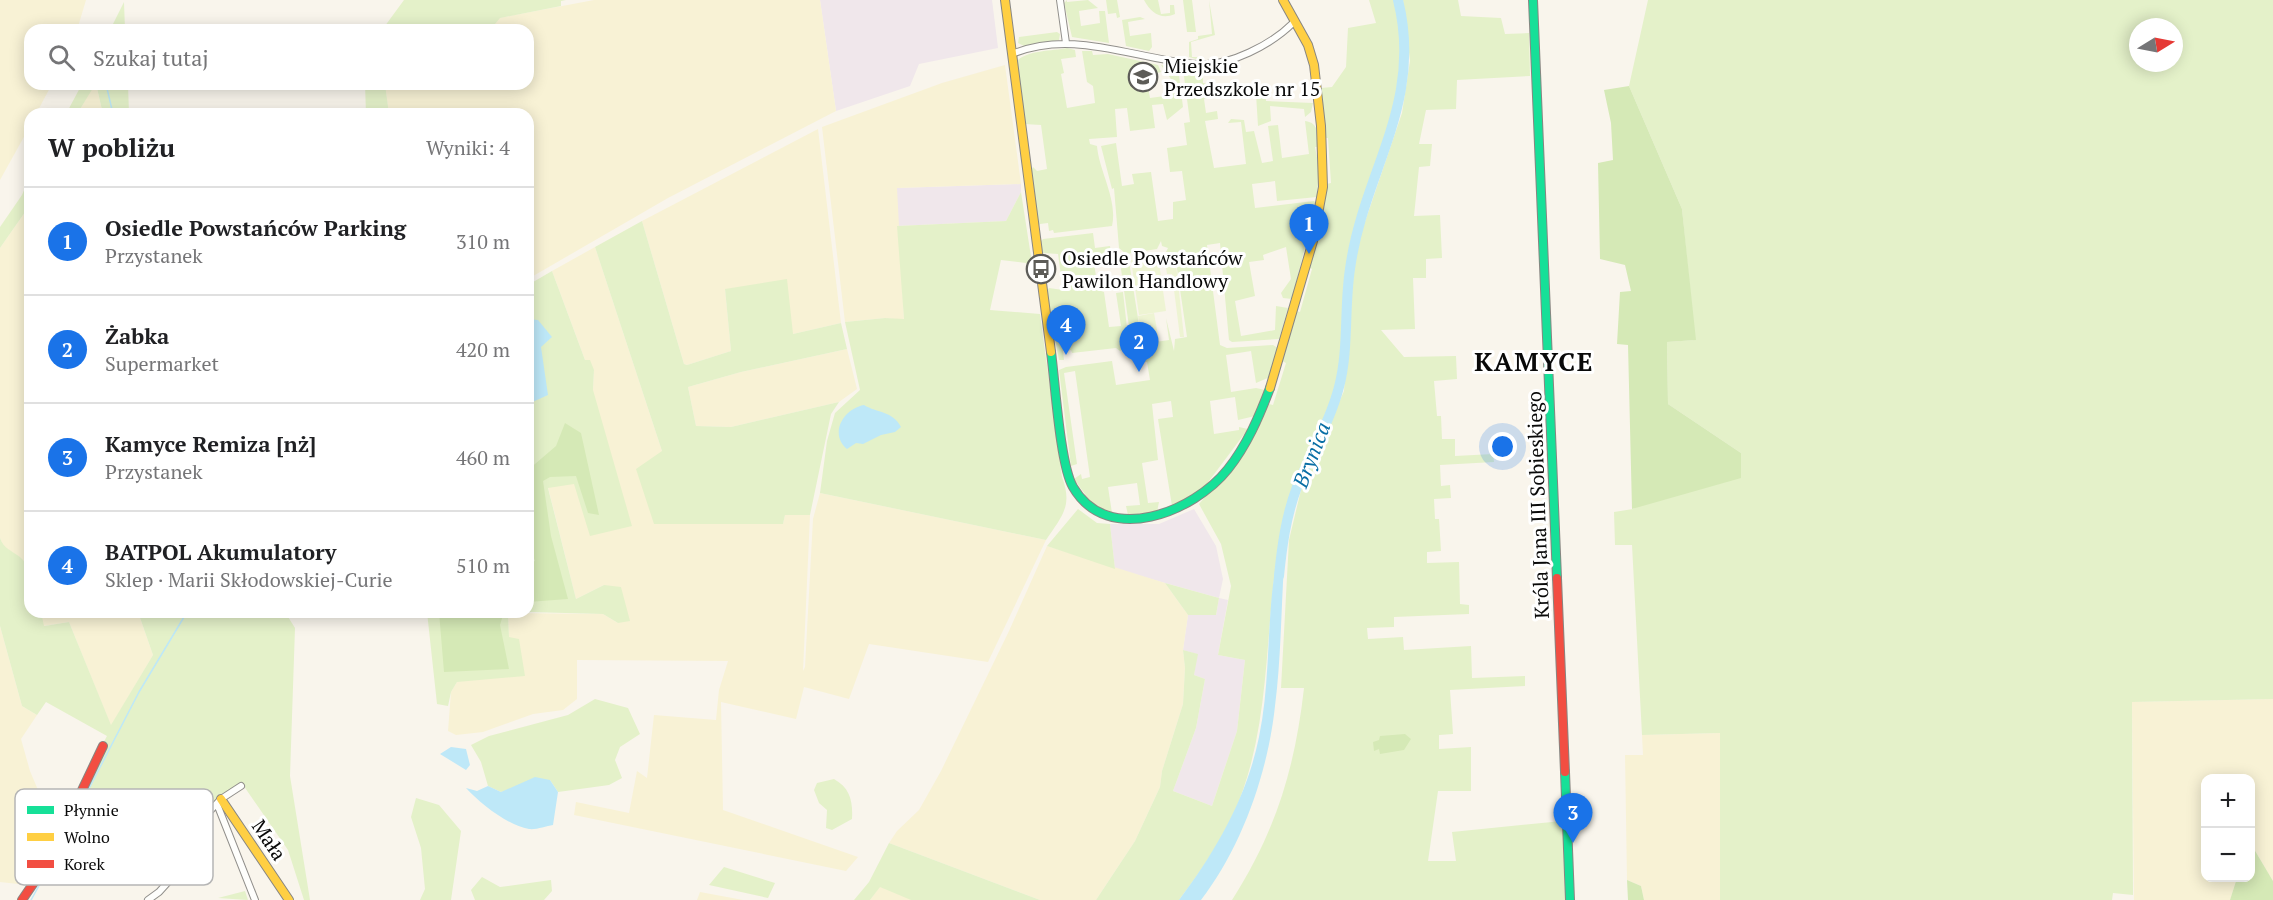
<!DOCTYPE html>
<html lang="pl">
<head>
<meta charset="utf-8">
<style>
  :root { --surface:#fff; --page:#f6f6f6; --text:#202124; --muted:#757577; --line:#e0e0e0; --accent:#1a73e8 }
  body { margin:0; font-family:"PT Serif",serif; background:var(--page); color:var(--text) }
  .controls { position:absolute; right:18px; bottom:18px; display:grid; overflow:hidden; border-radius:12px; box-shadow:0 3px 15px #0003 }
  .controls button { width:54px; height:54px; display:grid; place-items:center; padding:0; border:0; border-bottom:2px solid var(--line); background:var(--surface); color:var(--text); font:30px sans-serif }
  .compass { position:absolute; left:2129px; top:18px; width:54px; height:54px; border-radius:50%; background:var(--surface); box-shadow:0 3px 15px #0003; rotate:80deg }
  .you { position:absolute; left:1503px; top:447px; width:21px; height:21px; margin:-15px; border:4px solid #fff; border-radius:50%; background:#1a73e8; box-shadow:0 0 0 9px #1a73e833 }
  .badge { display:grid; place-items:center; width:39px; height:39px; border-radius:50%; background:var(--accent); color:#fff; font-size:20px; font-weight:700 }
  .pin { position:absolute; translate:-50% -50px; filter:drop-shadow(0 2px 3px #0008) }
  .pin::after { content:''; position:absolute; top:32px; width:21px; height:18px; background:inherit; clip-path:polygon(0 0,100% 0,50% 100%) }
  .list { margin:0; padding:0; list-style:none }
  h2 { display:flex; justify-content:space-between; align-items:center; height:78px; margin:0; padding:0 24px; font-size:26px }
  h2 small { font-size:20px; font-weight:400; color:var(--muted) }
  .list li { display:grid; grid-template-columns:39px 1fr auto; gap:18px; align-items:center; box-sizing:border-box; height:108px; padding:0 24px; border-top:2px solid var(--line) }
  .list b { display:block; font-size:22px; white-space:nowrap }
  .list p { margin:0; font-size:20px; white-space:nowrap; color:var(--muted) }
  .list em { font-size:20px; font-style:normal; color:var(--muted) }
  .icon { flex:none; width:33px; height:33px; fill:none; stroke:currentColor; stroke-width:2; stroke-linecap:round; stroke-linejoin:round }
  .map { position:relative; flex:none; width:2273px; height:900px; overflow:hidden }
  .search { position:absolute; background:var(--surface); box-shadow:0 3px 15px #0003; left:24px; top:24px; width:510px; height:66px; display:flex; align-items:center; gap:15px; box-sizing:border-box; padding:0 21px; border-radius:18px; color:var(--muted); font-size:22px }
  .panel { position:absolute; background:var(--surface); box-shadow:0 3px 15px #0003; left:24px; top:108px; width:510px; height:510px; border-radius:18px }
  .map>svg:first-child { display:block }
</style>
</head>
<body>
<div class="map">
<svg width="2273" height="900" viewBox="0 0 2273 900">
  <rect width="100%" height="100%" fill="#f9f5ec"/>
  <path fill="#f0e7eb" d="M820 0H992L998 48 919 64 910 86 836 111Z
    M1021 184V192L1006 221 897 226V188Z
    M1194 509 1216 546 1223 579 1219 598 1228 600 1218 655 1245 660 1237 731 1212 806 1173 791 1196 728 1205 679 1194 675 1197 654 1183 650 1188 615H1216L1219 598 1115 569 1110 524H1159Z"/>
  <path fill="#f8f2d5" d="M0 0H86L77 30H30V84H52L36 114H30V126L0 180Z
    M594 0H820L836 111 668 198 528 279V114H389L385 84H528V30H490L499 18Z
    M1005 65 1021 184 897 188 904 320 885 318 845 322 822 127 942 83Z
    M92 88H97L103 114H77Z
    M818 129 841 323 793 334 725 289 731 351 687 365 684 364 642 221Z
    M30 205V572L22 559 3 546 0 538V248Z
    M595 247 662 451 783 524 785 515H810L803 671 805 667 813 519 820 493 1046 540 988 662 869 644 849 699 804 687 796 719 721 702 723 810 858 857 846 871 574 815 576 802 629 813 637 771 647 778 654 715 716 720 719 690 728 661 577 660V699L563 710 533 714 483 732 456 735 448 731 451 692 457 682 509 638 508 613 603 614 618 623 604 585 576 599 548 487 574 483 593 390 594 370 585 360 552 271Z
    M847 349 857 389 839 402 731 427 696 426 688 387 741 372Z
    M1047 546 1165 583 1188 615 1183 650 1185 668 1183 704 1162 771 1160 787 1135 841 1096 900H1040L889 843 897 831 919 810 941 771 1009 631Z
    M41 612H138L153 655 111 726 69 622 43 626Z
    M0 626 22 706 37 715 21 739 30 771 54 828 45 858 27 885 0 882Z
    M2273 699V881L2251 844 2250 778H2206V878H2237L2230 900H2134L2132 702Z
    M1720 733V900H1644L1641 886 1627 880 1625 755H1643L1642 735Z
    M880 886 913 900H870Z
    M700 892 743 900H697Z"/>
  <path fill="#e4f1c9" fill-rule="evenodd" d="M404 0H566L561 1V6L500 18 490 30H382Z
    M1067 0V2L1088 0 1098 8 1079 11 1081 26 1100 23 1099 11H1105L1109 43 1072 37 1064 3Z
    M1106 0H1117L1120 17 1117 18 1116 13 1108 14Z
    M1144 0H1158L1161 14 1170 13V5H1174L1175 14C1161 20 1151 13 1144 0Z
    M1183 0H1192L1196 32H1187Z
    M1209 0 1215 35 1191 42 1192 57H1200V60L1189 57V42L1198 39V36L1212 34Z
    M1369 0H1394C1419 95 1366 166 1348 256 1340 296 1347 351 1335 388 1322 432 1295 470 1285 515 1263 606 1274 701 1243 790 1230 829 1204 867 1179 900H1096L1135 841 1160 787 1162 771 1183 704 1185 668 1183 650 1198 654 1194 675 1205 679 1196 728 1173 791 1212 806 1237 731 1245 660 1218 655 1231 586 1221 544 1199 504 1244 452 1269 404 1273 405 1286 363 1282 361 1296 311 1300 312 1312 269 1308 267 1326 184 1331 183 1328 138H1323L1321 88 1332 87 1346 67 1348 28 1376 23Z
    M1403 0H1458L1461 16 1501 18 1505 34 1529 33 1530 76 1457 80 1456 109 1426 110 1419 144H1432L1430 166 1419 167 1414 216 1440 215 1442 258 1426 259V278H1413L1415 329 1381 330 1404 357 1456 356 1457 379 1434 381 1437 416H1441L1442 439H1455V456L1493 454 1494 462 1440 465 1441 486 1450 485 1451 498 1434 499 1435 519H1439L1441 551 1427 552V563L1459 562 1460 604 1469 605V614L1394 617V627L1367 628 1368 639 1403 637 1404 650 1471 646 1472 678 1525 676V686L1450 690 1453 734 1439 735V749L1471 747V791H1438L1428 861H1456L1452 832 1562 821 1565 900H1232C1276 831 1295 768 1304 688H1281L1289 540 1301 490 1344 391 1353 257 1402 113 1410 61Z
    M1648 0H2273V699L2132 702 2133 895 2113 893 2112 900H1720V733L1642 735 1632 545H1615L1614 512 1633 509 1741 453 1668 404 1667 342 1695 340 1682 209 1629 86ZM2138 27H2174V63H2138Z
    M124 2 125 30H110Z
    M1140 17 1145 19 1128 22 1130 36 1151 33 1152 47 1149 51 1126 46 1122 20Z
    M1057 32 1060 34 1059 40 1024 46 1018 43 1019 37Z
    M1067 48 1075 50 1076 57 1061 59 1064 73 1061 74 1067 108 1095 103 1093 86 1087 82 1082 51H1092L1093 55 1108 54 1158 65 1161 72 1146 76 1150 98 1172 95 1171 79 1161 65 1178 68 1183 107 1167 120 1163 104 1152 105 1155 128 1130 131 1127 108 1115 109 1117 137 1089 139 1090 144 1097 146C1099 171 1118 200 1112 226L1054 233 1053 230 1049 231 1048 223 1040 224 1038 228 1031 170 1033 167 1037 171 1047 169 1041 125 1024 124 1016 62C1026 50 1053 51 1067 48Z
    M1183 69 1203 70V83L1266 91V101L1313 103 1311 112 1305 117 1304 109 1270 106 1271 121 1258 126 1256 94 1204 99 1206 113 1217 111 1218 119 1205 121 1214 168 1246 164 1241 122 1228 123 1231 119 1244 120 1246 132 1254 131 1262 163 1273 161 1268 126 1278 125 1282 158 1309 154 1305 121C1320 123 1317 135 1318 147H1315L1319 168 1317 197 1277 201 1275 181 1252 184 1255 208 1314 201 1316 203 1292 299 1283 298 1281 293 1291 279 1286 247 1263 255 1264 260 1249 262 1255 296 1235 301 1241 336 1275 330 1276 306 1288 308 1279 339 1232 342 1229 340 1220 243 1207 245 1220 345 1227 348 1273 345 1278 348 1270 377 1256 383 1251 351 1226 355 1231 392 1256 388 1265 390 1255 416 1238 420 1235 397 1210 401 1214 434 1239 430V427L1248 429 1203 489 1172 506 1158 419 1173 417 1171 401 1152 404 1158 460 1142 463 1148 503 1159 502 1157 512 1128 515 1126 506 1140 505 1137 483 1108 487 1112 513 1092 504 1074 479 1081 474 1082 479 1090 477 1075 371 1064 373 1077 464 1071 466 1059 370 1066 367 1112 361 1116 385 1150 380 1147 362H1143L1142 355 1132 348 1121 269 1124 261H1129L1142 344 1169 340 1166 318 1174 351 1175 339 1187 337 1175 255 1164 256 1168 248 1162 246 1161 241 1157 249 1126 254 1119 248 1114 188 1112 189 1101 146 1116 143 1122 186 1134 184 1132 174 1151 172 1158 221 1173 219V202L1186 200 1182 171 1170 172 1167 148 1187 145 1184 123 1190 122Z
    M82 84H128L129 114H103L97 88H93L77 114H66Z
    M365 84H385L389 114H366Z
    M30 176V205L0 248V227L22 195Z
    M1021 192 1034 276 1026 263 1001 260 990 310 1040 314 1062 477C1073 506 1062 516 1046 540L820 493 827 441 835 413 860 390 845 322 885 318 904 319 897 226 1006 221Z
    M642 221 684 364 687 365 731 351 725 289 787 279 793 334 841 323 847 349 741 372 688 387 696 426 731 427 839 402 831 414 810 515H785L783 524H654L636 469 662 451 595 247Z
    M1093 233 1095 248 1110 246 1111 253 1093 256 1098 290 1104 292 1109 327 1121 326 1116 293 1123 292 1129 346 1120 351 1116 348 1072 353 1071 350 1063 351 1064 360H1059L1046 292 1049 288 1063 290 1058 254 1043 253 1040 242 1043 239Z
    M552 271 585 360H590L594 370 593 390 632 526 590 536 574 484 548 488 576 599 604 585 621 587 630 621 618 623 603 614 528 612V285Z
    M1078 509 1097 523 1110 524 1115 569 1047 546Z
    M0 538C4 549 11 550 20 557 35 570 30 595 30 612H41L44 626 69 622 111 725 153 655 138 612H285L295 628 290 776 310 900H304L288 850 241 782 202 811 165 845 151 833 145 838 111 809 79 788 107 736 46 702 37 715 22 706 0 626Z
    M1165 583 1219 598 1216 615H1188Z
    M427 612H516L508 613 509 637 519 639 525 676 457 682 451 692 448 706 437 704Z
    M595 699 628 708 640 734 620 747 615 760 622 778 609 785 558 792 550 780 501 792 488 786 481 762 471 745 489 736 568 715Z
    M834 779C850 788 853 801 852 819L832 830 826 828 827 810 819 803 814 790 817 783Z
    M416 798 439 805 461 831 451 900H420L425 889 421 848 411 817Z
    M889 843 1040 900H911L880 887 870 900H854L869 882Z
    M724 867 775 883 768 898 709 885Z
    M482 877 500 887 551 880 552 891 544 900H475L471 890Z
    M245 891 248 900 218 898Z"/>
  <path fill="#d5e9b6" d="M1629 86 1682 209 1696 340 1667 342 1668 404 1741 453V478L1632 509 1628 345 1617 344 1620 292 1631 291 1625 265 1600 259 1598 163 1613 160 1611 123 1604 90Z
    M565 423 581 433 599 515 588 513 576 476 550 477 543 481 551 536 568 599 528 602V563L535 561 528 543V470L556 446Z
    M439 612H504L500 625 509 669 444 672Z
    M1405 734 1411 739 1404 750 1380 754 1379 749 1374 751 1373 742 1379 740 1380 736Z
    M2251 844 2273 881V900H2230L2237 878H2250Z
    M1627 880 1641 886 1644 900H1628Z"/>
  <path fill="#eef4d3" d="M1175 255 1184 337H1180L1172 274H1167L1164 256Z
    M1158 256 1166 311 1139 315 1131 260Z
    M1154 313 1159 341 1142 343 1138 316Z"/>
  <path fill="#bee8f8" d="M528 319 538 320 552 337 541 347 548 395 528 404Z
    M864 405C877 413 893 411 901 427L895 432 881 435 863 444 856 443 847 449C829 434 843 409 864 405Z
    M1276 564 1284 565C1281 612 1281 660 1275 706 1268 772 1242 847 1201 900H1179C1216 851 1247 797 1259 737 1271 680 1266 621 1276 564Z
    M451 747 466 749 470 765 466 770 440 754Z
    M535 777 550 780 558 792 553 825C546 826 536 830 529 829 507 825 481 804 466 788L477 791 488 786 501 792Z"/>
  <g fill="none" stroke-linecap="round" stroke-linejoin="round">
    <path stroke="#bee8f8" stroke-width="1.5" d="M106 84 113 114
      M68 829 139 692 187 612
      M31 900 56 855"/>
    <path stroke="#bee8f8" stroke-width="10" d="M1279 576C1282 546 1286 516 1297 487 1310 454 1330 422 1339 387 1349 349 1344 308 1350 269 1363 172 1424 104 1398 0"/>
    <g stroke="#918f8b" stroke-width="8">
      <path id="street" d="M1060 0 1066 43
        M1012 54C1074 28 1135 60 1198 64 1229 67 1272 44 1293 23
        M217 804 255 900
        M148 900 159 892 188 860 208 813 221 799 241 786"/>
    </g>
    <g stroke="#888682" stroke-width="10">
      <path id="fast" d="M1533 0 1557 578
        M1051 352C1055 381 1060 465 1073 487 1108 547 1194 512 1228 469 1247 445 1259 417 1270 388
        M1565 772 1570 900"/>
    </g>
    <g stroke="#888682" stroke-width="10">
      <path id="slow" d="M1005 0 1051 352
        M1270 388 1313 241 1323 187 1321 126 1314 65 1308 45 1283 0
        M221 799 289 900"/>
    </g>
    <g stroke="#888682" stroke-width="10">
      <path id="jam" d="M1557 578 1565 772
        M22 900 48 862 103 746"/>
    </g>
    <use href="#street" stroke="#fefefc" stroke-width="6"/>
    <use href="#fast" stroke="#16e098" stroke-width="8"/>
    <use href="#slow" stroke="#ffcf43" stroke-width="8"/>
    <use href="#jam" stroke="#f24e42" stroke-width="8"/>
  </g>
  <defs>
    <g id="school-ring" transform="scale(1.5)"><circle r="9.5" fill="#fff" stroke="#5d5c58" stroke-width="1.5"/><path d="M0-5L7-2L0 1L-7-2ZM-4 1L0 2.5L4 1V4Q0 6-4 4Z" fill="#5d5c58"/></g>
    <g id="bus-ring" transform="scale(1.5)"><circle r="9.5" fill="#fff" stroke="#5d5c58" stroke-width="1.5"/><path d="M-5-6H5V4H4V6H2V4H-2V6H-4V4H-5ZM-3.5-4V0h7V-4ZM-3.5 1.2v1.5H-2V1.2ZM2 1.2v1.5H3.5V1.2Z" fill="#5d5c58"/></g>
  </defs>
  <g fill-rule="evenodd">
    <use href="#school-ring" x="1143" y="77"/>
    <use href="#bus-ring" x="1041" y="269"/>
  </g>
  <g text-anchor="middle" stroke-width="6" stroke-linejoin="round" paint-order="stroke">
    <g font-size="20" fill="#090909" stroke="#fff" text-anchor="start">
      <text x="1164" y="73">Miejskie<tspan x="1164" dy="23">Przedszkole nr 15</tspan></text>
      <text x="1062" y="265">Osiedle Powstańców<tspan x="1062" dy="23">Pawilon Handlowy</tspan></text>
    </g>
    <g font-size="20" fill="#090909" stroke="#fff">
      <text transform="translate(1538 505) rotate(-92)" y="7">Króla Jana III Sobieskiego</text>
      <text transform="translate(269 840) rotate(56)" y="7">Mała</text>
    </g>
    <g font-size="21" font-style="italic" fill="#086ea5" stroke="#fff">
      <text transform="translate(1312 455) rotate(-69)" y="7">Brynica</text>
    </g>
    <g font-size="26" font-weight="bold" letter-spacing="1.5" fill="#090909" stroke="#fff">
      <text x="1534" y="371">KAMYCE</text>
    </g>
  </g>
  <rect x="15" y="789" width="198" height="96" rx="9" fill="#fff" stroke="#b5b5b5" stroke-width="1.5"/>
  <rect x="27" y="806" width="27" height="8" fill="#16e098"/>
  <rect x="27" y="833" width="27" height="8" fill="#ffcf43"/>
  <rect x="27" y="860" width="27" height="8" fill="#f24e42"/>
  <g font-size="16" fill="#090909">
    <text x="64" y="816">Płynnie</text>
    <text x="64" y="843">Wolno</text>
    <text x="64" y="870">Korek</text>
  </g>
</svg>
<div class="controls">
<button>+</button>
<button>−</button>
</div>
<svg class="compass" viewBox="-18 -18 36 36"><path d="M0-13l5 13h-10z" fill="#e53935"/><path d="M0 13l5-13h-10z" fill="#757577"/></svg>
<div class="you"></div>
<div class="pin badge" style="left:1309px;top:254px">1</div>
<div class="pin badge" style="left:1139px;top:372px">2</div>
<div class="pin badge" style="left:1573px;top:843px">3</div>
<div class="pin badge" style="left:1066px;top:355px">4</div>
<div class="search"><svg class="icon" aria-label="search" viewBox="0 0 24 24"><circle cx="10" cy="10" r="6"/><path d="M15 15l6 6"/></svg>Szukaj tutaj</div>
<section class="panel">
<h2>W pobliżu<small>Wyniki: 4</small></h2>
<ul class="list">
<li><span class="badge">1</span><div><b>Osiedle Powstańców Parking</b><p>Przystanek</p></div><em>310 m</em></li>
<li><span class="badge">2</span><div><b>Żabka</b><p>Supermarket</p></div><em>420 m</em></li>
<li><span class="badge">3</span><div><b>Kamyce Remiza [nż]</b><p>Przystanek</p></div><em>460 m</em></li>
<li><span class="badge">4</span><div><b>BATPOL Akumulatory</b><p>Sklep · Marii Skłodowskiej-Curie</p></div><em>510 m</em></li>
</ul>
</section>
</div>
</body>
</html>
